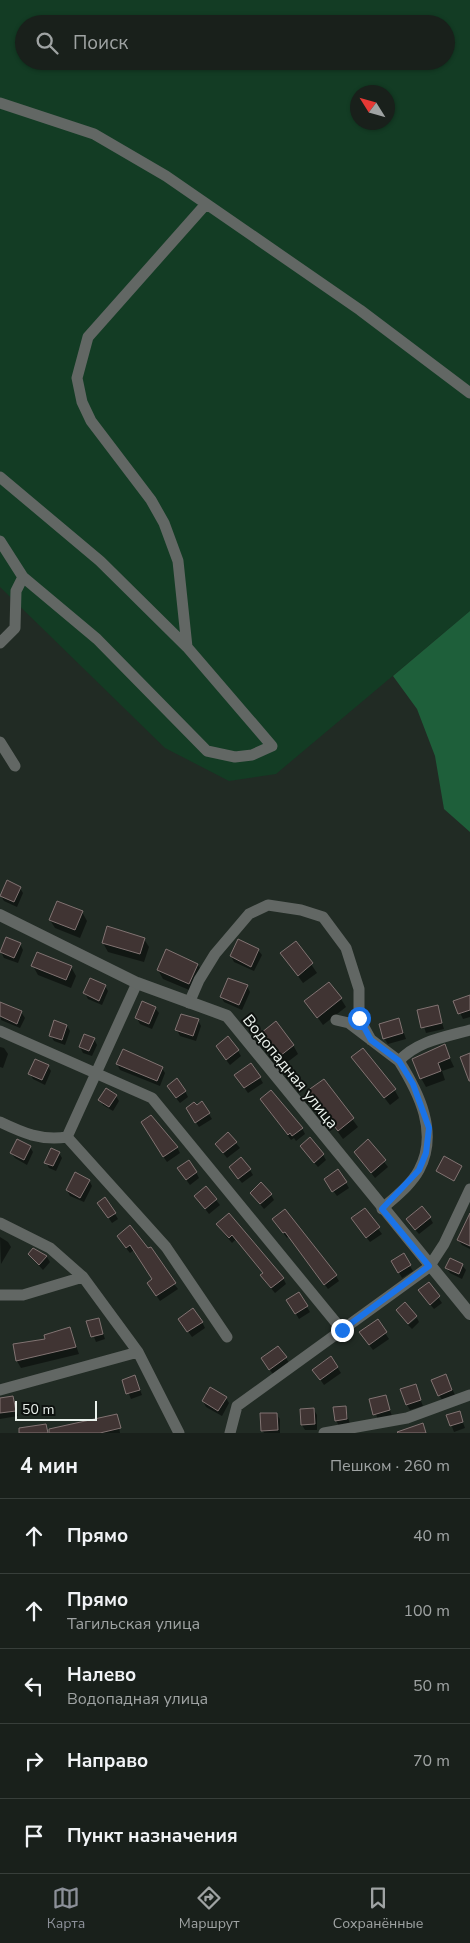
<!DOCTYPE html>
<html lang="ru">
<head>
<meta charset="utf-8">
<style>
  :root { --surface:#19201b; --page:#262d28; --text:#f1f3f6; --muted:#9fa3a3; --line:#373e3a; --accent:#8c9099 }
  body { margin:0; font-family:"Nunito Sans",sans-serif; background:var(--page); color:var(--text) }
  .compass { position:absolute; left:350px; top:85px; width:45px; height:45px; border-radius:50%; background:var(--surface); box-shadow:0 1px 4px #0004; rotate:307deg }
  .scale { position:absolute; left:15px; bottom:12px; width:82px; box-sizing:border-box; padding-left:5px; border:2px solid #eaf1ec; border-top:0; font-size:14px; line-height:18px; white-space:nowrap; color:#eaf1ec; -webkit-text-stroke:4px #0e120f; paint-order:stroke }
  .stop { position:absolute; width:15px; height:15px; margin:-11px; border:4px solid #1a73e8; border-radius:50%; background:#fff }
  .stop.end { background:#1a73e8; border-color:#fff; box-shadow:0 1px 5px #0008 }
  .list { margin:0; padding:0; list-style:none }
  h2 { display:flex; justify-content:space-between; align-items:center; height:65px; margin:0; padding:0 20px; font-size:21px }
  h2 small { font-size:16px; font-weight:400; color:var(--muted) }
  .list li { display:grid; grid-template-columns:32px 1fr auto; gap:15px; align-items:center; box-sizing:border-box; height:75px; padding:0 20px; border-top:1px solid var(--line) }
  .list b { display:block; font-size:19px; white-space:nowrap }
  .list p { margin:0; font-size:16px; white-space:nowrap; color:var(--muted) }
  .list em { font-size:16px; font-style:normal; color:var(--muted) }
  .icon { flex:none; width:28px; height:28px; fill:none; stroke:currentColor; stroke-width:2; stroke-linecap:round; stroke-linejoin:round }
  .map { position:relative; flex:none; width:470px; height:1433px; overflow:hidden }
  .search { position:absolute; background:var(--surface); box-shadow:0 1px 4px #0004; left:15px; right:15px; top:15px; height:55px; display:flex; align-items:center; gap:12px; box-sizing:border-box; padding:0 18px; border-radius:28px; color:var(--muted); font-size:19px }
  .sheet { height:440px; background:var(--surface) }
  nav { display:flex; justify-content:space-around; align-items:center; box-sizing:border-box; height:70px; border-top:1px solid var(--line); background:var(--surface); font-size:14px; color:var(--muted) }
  nav a { display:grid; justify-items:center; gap:2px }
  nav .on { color:var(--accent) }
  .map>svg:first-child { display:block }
</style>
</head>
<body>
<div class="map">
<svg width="470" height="1433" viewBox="0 0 470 1433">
  <rect width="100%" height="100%" fill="#212b24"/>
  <path fill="#133c24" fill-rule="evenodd" d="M0 0H470V611L276 774 229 781 165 748 0 587ZM24 24H446V61H24ZM358 92H388V122H358Z"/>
  <path fill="#1e5f3a" d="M470 611V832L444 809 435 756 417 709 393 676Z"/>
  <path fill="#0007" d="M20 888 23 893 17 907 4 901 1 896Z
    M82 912 87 921 80 938 55 928 50 920Z
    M144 939 149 947 144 962 108 952 103 943Z
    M296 942 317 973 303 983 287 961Z
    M20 944 23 950 18 963 4 958 1 952Z
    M258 950 262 955 254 971 234 962 231 956Z
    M198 965 203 973 194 992 163 979 158 970Z
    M33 966 71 967 76 976 71 988 38 975Z
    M105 986 108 991 102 1005 88 999 85 993Z
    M247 986 250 992 242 1010 224 1002 221 997Z
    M470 996V1017L463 1019 455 1002Z
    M341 999 346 1007 323 1025 306 1001Z
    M2 1004 21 1012 25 1018 20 1028 1 1020 0 1010Z
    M437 1007 444 1029 426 1033 419 1011Z
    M155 1008 159 1013 152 1029 140 1024 137 1018Z
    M198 1020 201 1026 196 1041 180 1036 177 1030Z
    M399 1020 406 1039 388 1044 384 1038Z
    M67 1026 70 1031 65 1045 54 1041 51 1036Z
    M263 1033 293 1045 298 1054 285 1064Z
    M94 1039 97 1045 92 1056 83 1053 80 1047Z
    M444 1046 454 1067 442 1071 445 1080 426 1087 421 1078Z
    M0 1047 4 1048 8 1054 3 1068 0 1067Z
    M238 1051 241 1056 230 1065 220 1052Z
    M353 1057 394 1089 399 1098 390 1105Z
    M117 1064 162 1068 165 1073 160 1086 120 1070Z
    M48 1066 51 1071 45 1085 33 1079 30 1073Z
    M260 1078 263 1083 248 1093 239 1080Z
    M324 1081 358 1127 343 1139 309 1092Z
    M185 1091 188 1097 180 1103 171 1092Z
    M116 1096 119 1101 113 1111 103 1105 100 1100Z
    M202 1103 212 1119 199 1127 187 1108Z
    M265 1105 302 1128 305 1134 296 1141 294 1138 291 1140Z
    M228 1134 240 1148 227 1158 216 1144Z
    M368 1141 388 1167 375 1178 355 1152Z
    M30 1147 33 1152 27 1165 15 1158 11 1153Z
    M177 1147 180 1153 167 1162 158 1149Z
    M305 1152 323 1155 326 1160 318 1167Z
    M59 1153 62 1158 56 1171 49 1168 46 1162Z
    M250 1170 253 1175 242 1183 234 1173Z
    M196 1172 199 1178 190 1185 182 1174Z
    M89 1180 92 1186 84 1202 70 1196 67 1190Z
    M346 1183 349 1188 337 1196 329 1185Z
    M206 1188 220 1205 209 1214 196 1197Z
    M251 1193 271 1195 274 1200 264 1209Z
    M102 1208 115 1214 118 1219 112 1223Z
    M364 1210 382 1234 370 1242 356 1224Z
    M229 1215 283 1278 286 1284 275 1293 265 1281 262 1276 264 1274 236 1239 232 1243 221 1230 218 1224Z
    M430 1218 433 1223 419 1234 411 1225Z
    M470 1220V1249L462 1245 458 1240Z
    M277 1225 336 1276 339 1281 328 1289 289 1236 287 1238Z
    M130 1227 178 1289 160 1301 152 1289 153 1280 134 1250 130 1253 121 1242Z
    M0 1237 8 1242 11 1247 1 1264Z
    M34 1250 47 1257 50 1262 43 1270 29 1255Z
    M403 1255 413 1271 402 1278 393 1262Z
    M462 1265 466 1270 462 1279 450 1273 447 1268Z
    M429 1284 442 1303 434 1309 423 1296Z
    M298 1293 310 1312 299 1319 288 1300Z
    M417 1318 419 1322 412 1329 408 1325Z
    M98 1319 105 1339 96 1342 88 1322Z
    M377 1321 389 1339 373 1350 364 1338Z
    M202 1322 205 1328 192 1337 183 1324Z
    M70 1329 79 1354 21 1368 17 1361 47 1340Z
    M286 1358 289 1363 273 1374 265 1364Z
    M331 1358 341 1373 324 1385 317 1375Z
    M135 1376 142 1395 131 1399 123 1380Z
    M446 1376 455 1395 442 1400 439 1395Z
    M415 1386 423 1406 410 1410 407 1405Z
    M385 1396 392 1416 378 1420 371 1400Z
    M13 1398 18 1416 0 1419V1400Z
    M226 1398 229 1403 222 1416 206 1407 203 1401Z
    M345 1407 350 1424 339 1426 336 1420Z
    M314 1410 317 1415V1430H305L302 1425Z
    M459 1412 465 1428 454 1432 448 1416Z
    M276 1414 280 1419V1433H264L262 1430Z
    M117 1415 120 1433H66Z"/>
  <path fill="#403433" stroke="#817372" d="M7 880 21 887 14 902 0 896Z
    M57 901 83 911 75 930 49 920Z
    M107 926 145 938 140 954 102 943Z
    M6 937 21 943 14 958 0 952Z
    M238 939 259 949 251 967 230 956Z
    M296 941 313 963 298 976 280 953Z
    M166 949 198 964 189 984 157 970Z
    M37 952 72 966 66 980 31 966Z
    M90 978 106 985 99 1001 83 993Z
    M228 978 248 985 239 1005 220 997Z
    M329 982 342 998 317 1018 304 1001Z
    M470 995V1010L458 1014 453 1001Z
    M142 1001 156 1007 149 1024 135 1018Z
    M0 1002 22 1011 17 1024 0 1016Z
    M438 1005 442 1023 421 1028 417 1010Z
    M181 1014 199 1019 193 1036 175 1030Z
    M399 1018 403 1033 383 1039 379 1024Z
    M54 1020 67 1025 62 1040 49 1036Z
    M276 1021 294 1045 280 1056 261 1033Z
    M84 1034 95 1038 89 1051 79 1047Z
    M228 1036 239 1050 226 1060 216 1046Z
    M445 1044 450 1058 438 1063 441 1071 420 1079 412 1059Z
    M363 1048 396 1089 384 1098 351 1057Z
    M123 1049 163 1067 157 1081 116 1064Z
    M470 1053V1081H469L460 1057Z
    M35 1059 49 1065 42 1080 28 1074Z
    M251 1063 261 1077 244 1088 234 1075Z
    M177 1078 186 1091 176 1098 167 1086Z
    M324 1079 354 1118 338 1131 307 1091Z
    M106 1088 117 1095 109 1107 98 1100Z
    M271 1090 303 1128 292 1136 290 1133 288 1135 260 1099Z
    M202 1101 210 1113 195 1123 186 1108 194 1102 197 1105Z
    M151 1115 178 1147 163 1157 141 1122Z
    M228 1132 237 1142 223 1153 215 1144Z
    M310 1137 324 1154 314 1163 300 1146Z
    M17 1139 31 1146 24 1160 10 1153Z
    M368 1139 386 1160 371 1173 354 1152Z
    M51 1148 60 1152 53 1166 44 1163Z
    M444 1156 462 1166 454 1181 436 1171Z
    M241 1157 251 1169 238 1179 229 1167Z
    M189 1160 197 1172 186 1180 177 1168Z
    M338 1169 347 1182 332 1192 324 1179Z
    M75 1172 90 1180 80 1198 66 1190Z
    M261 1182 272 1194 260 1204 250 1193Z
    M206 1186 217 1199 205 1209 194 1196Z
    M105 1197 116 1213 108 1218 97 1203Z
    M422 1206 431 1217 415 1230 406 1219Z
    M365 1208 380 1227 366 1238 351 1218Z
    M285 1209 337 1275 324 1285 285 1232 283 1233 272 1219Z
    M229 1213 284 1278 271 1288 260 1275 263 1273 232 1235 229 1238 216 1224Z
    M470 1213V1246L457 1240Z
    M130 1225 148 1248 151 1247 176 1283 156 1296 147 1283 152 1279 130 1245 126 1248 117 1236Z
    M33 1248 47 1256 39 1265 28 1254Z
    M404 1253 411 1265 398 1273 391 1261Z
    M450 1258 463 1264 459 1274 445 1268Z
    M429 1282 440 1296 430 1305 418 1290Z
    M299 1292 308 1306 295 1314 286 1300Z
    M405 1302 417 1316 408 1324 396 1310Z
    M193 1308 203 1322 187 1332 178 1319Z
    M99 1318 103 1334 91 1337 86 1321Z
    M378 1319 387 1332 369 1345 359 1332Z
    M70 1327 76 1347 16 1361 13 1344 45 1339 44 1335Z
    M278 1346 287 1357 269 1370 261 1358Z
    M331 1356 338 1367 320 1380 312 1370Z
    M446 1374 452 1390 438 1396 431 1380Z
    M135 1375 140 1390 126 1394 122 1380Z
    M416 1384 421 1400 406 1405 400 1389Z
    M210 1387 227 1397 218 1411 202 1401Z
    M386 1395 390 1410 373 1415 369 1399Z
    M13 1396 16 1411 0 1413V1398Z
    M346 1406 347 1419 335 1421 333 1407Z
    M314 1408 315 1424 301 1425 300 1409Z
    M460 1411 463 1422 450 1426 446 1415Z
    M260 1413H277L278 1430 261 1431Z
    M117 1414 121 1428 100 1433H49V1429Z
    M423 1423 426 1433H398L397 1432Z
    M46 1424 48 1433H19V1428Z"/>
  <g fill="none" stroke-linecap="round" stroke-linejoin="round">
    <path stroke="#626764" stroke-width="11" d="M0 103 94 134 166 176 360 310 470 393
      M0 477 100 561 187 647 272 746 252 755 235 757 207 751 97 639 23 577 16 591 15 628 0 643
      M0 541 23 577
      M187 647 178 561 164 523 151 500 91 421 82 402 77 378 88 337 206 204
      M0 742 15 766
      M189 1003 199 980 215 954 249 914 268 905 301 910 323 917 346 948 359 989V1018L371 1040
      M336 1020 349 1023 399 1061
      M0 1031 152 1098 342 1330
      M0 1122C23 1133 41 1141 67 1137L137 983
      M67 1137 166 1247 227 1337
      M382 1209C395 1197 411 1185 419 1170 439 1133 419 1093 399 1061 417 1041 445 1037 470 1030
      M0 1223 50 1248 83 1277 138 1352 179 1433
      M0 1295H23L83 1277
      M0 1390 138 1352
      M230 1433 237 1406 429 1267 444 1244 470 1189
      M324 1433 407 1418 470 1395"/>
    <path stroke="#626764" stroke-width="12" d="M0 915 137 983 227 1016 470 1314"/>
  </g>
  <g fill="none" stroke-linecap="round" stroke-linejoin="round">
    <path stroke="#1a73e8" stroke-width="6" d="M342 1330 429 1266 382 1209 419 1170 426 1153 429 1128 413 1084 399 1061 371 1040 359 1018"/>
  </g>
  <g text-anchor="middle" stroke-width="4" stroke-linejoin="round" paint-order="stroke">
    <g font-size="16" fill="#eaf1ec" stroke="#0e120f">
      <text transform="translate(291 1071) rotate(51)" y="6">Водопадная улица</text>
    </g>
  </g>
</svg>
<svg class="compass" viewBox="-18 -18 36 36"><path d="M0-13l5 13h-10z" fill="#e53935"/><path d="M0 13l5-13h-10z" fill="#9fa3a3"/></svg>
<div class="scale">50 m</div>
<div class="stop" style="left:359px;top:1018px"></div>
<div class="stop end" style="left:342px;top:1330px"></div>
<div class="search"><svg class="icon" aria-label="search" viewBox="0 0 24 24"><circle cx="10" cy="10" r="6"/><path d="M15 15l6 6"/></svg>Поиск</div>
</div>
<section class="sheet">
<h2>4 мин<small>Пешком · 260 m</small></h2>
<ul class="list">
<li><svg class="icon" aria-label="ahead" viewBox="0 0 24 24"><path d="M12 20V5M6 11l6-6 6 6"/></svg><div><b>Прямо</b></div><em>40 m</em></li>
<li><svg class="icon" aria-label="ahead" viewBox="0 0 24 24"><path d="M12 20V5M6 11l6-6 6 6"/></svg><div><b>Прямо</b><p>Тагильская улица</p></div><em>100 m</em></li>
<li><svg class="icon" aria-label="left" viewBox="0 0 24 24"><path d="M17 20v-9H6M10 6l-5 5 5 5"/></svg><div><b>Налево</b><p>Водопадная улица</p></div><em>50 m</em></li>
<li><svg class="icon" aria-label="right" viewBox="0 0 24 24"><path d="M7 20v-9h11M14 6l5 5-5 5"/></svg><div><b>Направо</b></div><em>70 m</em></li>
<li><svg class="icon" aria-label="arrive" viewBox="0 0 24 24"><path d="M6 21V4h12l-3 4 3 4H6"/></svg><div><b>Пункт назначения</b></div></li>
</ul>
</section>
<nav>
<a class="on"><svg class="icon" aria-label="map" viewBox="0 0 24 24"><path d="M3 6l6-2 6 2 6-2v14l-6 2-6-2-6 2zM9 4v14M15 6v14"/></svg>Карта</a>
<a><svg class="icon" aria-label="directions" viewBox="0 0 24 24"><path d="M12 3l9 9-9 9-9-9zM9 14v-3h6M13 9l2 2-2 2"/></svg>Маршрут</a>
<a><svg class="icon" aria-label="saved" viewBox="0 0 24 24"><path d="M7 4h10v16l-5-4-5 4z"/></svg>Сохранённые</a>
</nav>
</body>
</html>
